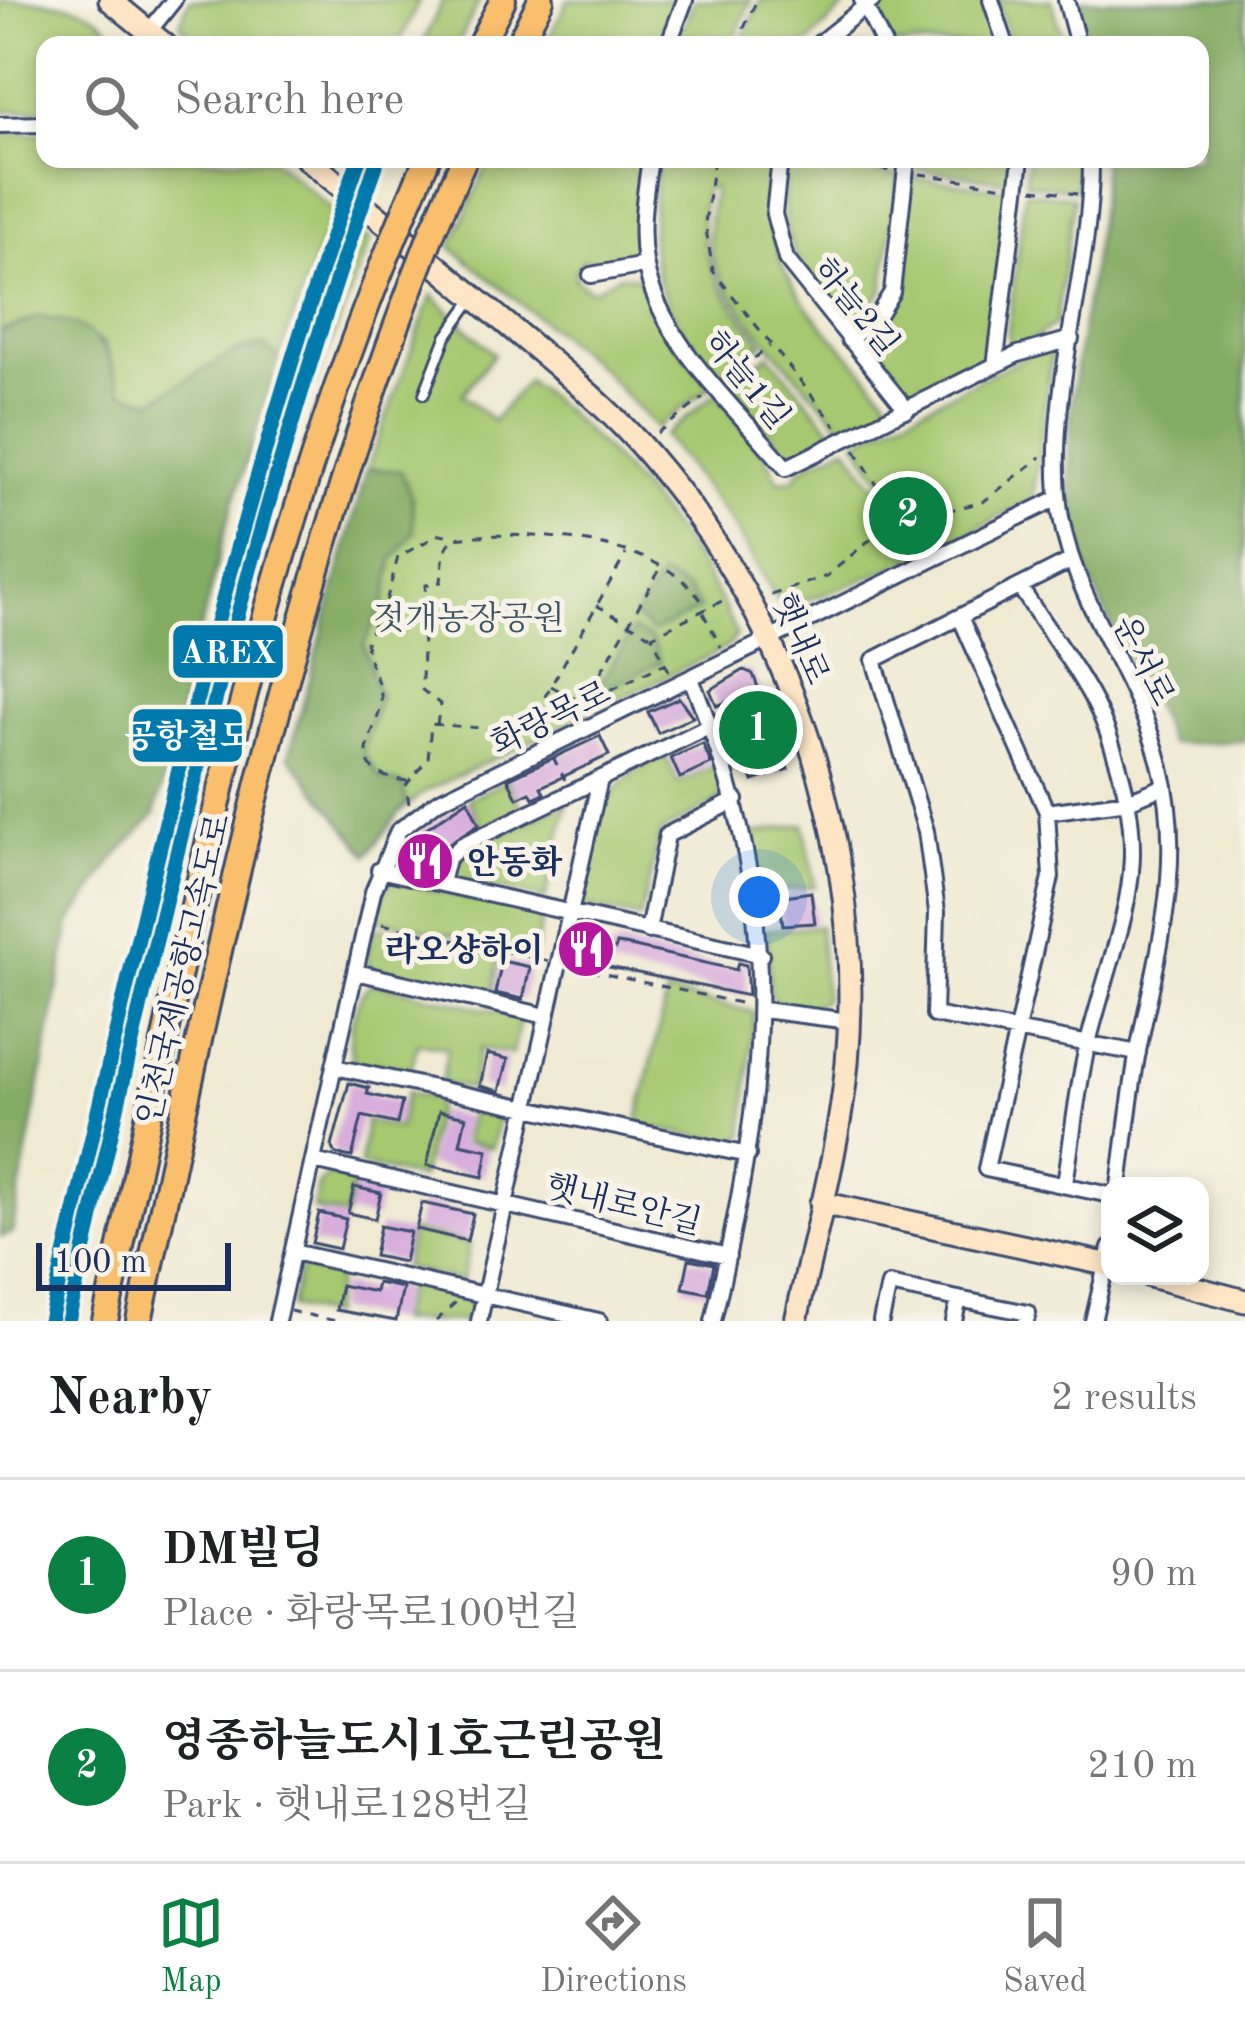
<!DOCTYPE html>
<html lang="en">
<head>
<meta charset="utf-8">
<style>
  :root { --surface:#fff; --page:#f6f6f6; --text:#202124; --muted:#757577; --line:#e0e0e0; --accent:#0b8043 }
  body { margin:0; font-family:"Old Standard TT","Noto Serif KR",serif; background:var(--page); color:var(--text) }
  .controls { position:absolute; right:36px; bottom:36px; display:grid; overflow:hidden; border-radius:24px; box-shadow:0 6px 18px #0003 }
  .controls button { width:108px; height:108px; display:grid; place-items:center; padding:0; border:0; border-bottom:3px solid var(--line); background:var(--surface); color:var(--text); font:60px sans-serif }
  .scale { position:absolute; left:36px; bottom:30px; width:195px; box-sizing:border-box; padding-left:12px; border:6px solid #1b2f5e; border-top:0; font-size:33px; line-height:42px; white-space:nowrap; color:#1b2f5e; -webkit-text-stroke:9px #f7f3e8; paint-order:stroke }
  .you { position:absolute; left:759px; top:897px; width:42px; height:42px; margin:-30px; border:9px solid #fff; border-radius:50%; background:#1a73e8; box-shadow:0 0 0 18px #1a73e833 }
  .badge { display:grid; place-items:center; width:78px; height:78px; border-radius:50%; background:var(--accent); color:#fff; font-size:39px; font-weight:700 }
  .pin { position:absolute; translate:-50% -50%; border:6px solid #fff; box-shadow:0 3px 12px #0006 }
  .list { margin:0; padding:0; list-style:none }
  h2 { display:flex; justify-content:space-between; align-items:center; height:156px; margin:0; padding:0 48px; font-size:51px }
  h2 small { font-size:39px; font-weight:400; color:var(--muted) }
  .list li { display:grid; grid-template-columns:78px 1fr auto; gap:36px; align-items:center; box-sizing:border-box; height:192px; padding:0 48px; border-top:3px solid var(--line) }
  .list b { display:block; font-size:45px; white-space:nowrap }
  .list p { margin:0; font-size:39px; white-space:nowrap; color:var(--muted) }
  .list em { font-size:39px; font-style:normal; color:var(--muted) }
  .icon { flex:none; width:66px; height:66px; fill:none; stroke:currentColor; stroke-width:2; stroke-linecap:round; stroke-linejoin:round }
  .map { position:relative; flex:none; width:1245px; height:1321px; overflow:hidden }
  .search { position:absolute; background:var(--surface); box-shadow:0 6px 18px #0003; left:36px; right:36px; top:36px; height:132px; display:flex; align-items:center; gap:30px; box-sizing:border-box; padding:0 42px; border-radius:24px; color:var(--muted); font-size:45px }
  .sheet { height:540px; background:var(--surface) }
  nav { display:flex; justify-content:space-around; align-items:center; box-sizing:border-box; height:168px; border-top:3px solid var(--line); background:var(--surface); font-size:33px; color:var(--muted) }
  nav a { display:grid; justify-items:center; gap:6px }
  nav .on { color:var(--accent) }
  .map>svg:first-child { display:block }
</style>
</head>
<body>
<div class="map">
<svg width="1245" height="1321" viewBox="0 0 1245 1321">
  <rect width="100%" height="100%" fill="#f7f3e8"/>
  <filter id="ink" filterUnits="userSpaceOnUse"><feTurbulence type="fractalNoise" baseFrequency=".00833" numOctaves="2"/><feDisplacementMap in="SourceGraphic" scale="24" xChannelSelector="R" yChannelSelector="G"/><feConvolveMatrix kernelMatrix="1 2 1 2 8 2 1 2 1" color-interpolation-filters="sRGB"/></filter>
  <filter id="wash" filterUnits="userSpaceOnUse"><feTurbulence type="fractalNoise" baseFrequency=".004" numOctaves="4" result="noise"/><feDisplacementMap in="SourceGraphic" scale="48" xChannelSelector="R" yChannelSelector="G"/><feGaussianBlur stdDeviation="2.7" result="paint"/><feColorMatrix in="noise" values="0 0 0 0 0 0 0 0 0 0 0 0 0 0 0 0 0 1.4 0 .05"/><feComposite in="paint" operator="in"/></filter>
  <g filter="url(#wash)">
    <rect width="100%" height="100%" fill="#f0ead3"/>
    <path fill="#a6c871" stroke="#607c68" stroke-width="3" d="M0 0C40 0 106 0 117 45H45V110L0 111Z
      M189 0H420L398 45H200L180 24Z
      M443 0H480L457 45H422Z
      M568 0H677L660 45H545Z
      M694 0H751L731 45H676Z
      M761 0H852L806 45H740Z
      M887 0H985L1000 45H890L878 17Z
      M996 0H1052L1064 45H1012Z
      M0 133 45 134V159H272L333 210 279 358 262 345 202 370 153 401 123 392 104 343 38 317 0 332Z
      M490 159H642L633 253 619 264 583 260 575 271 576 280 591 291 620 275 639 277 656 317 710 387 656 428 601 369 451 247Z
      M659 159H772C755 278 816 313 887 397L888 410 846 431C810 388 732 311 714 262 705 238 710 213 714 188L706 187C690 255 723 293 763 344L721 378C649 293 644 267 659 159Z
      M914 159H1015L1013 182 913 169Z
      M1028 159H1078L1076 189 1026 184Z
      M787 161 899 176 883 290 856 323H846C794 259 776 247 787 161Z
      M912 177 1012 190 986 361 914 397 902 393 862 342 895 302Z
      M1025 192 1074 197 1056 324 1019 349 1010 344 1008 331Z
      M351 225 370 241 315 384 301 378Z
      M432 295 494 354 462 395 493 421 527 381C599 433 705 551 736 635L728 647 422 793 386 825 368 855 289 756 367 469Z
      M1052 351 1033 498C1002 519 803 614 779 603L731 522 664 436 716 393 766 456 778 481 793 480 803 467 847 446 876 488 884 484 856 441 1035 352Z
      M769 354V355L837 435 791 457 728 385Z
      M665 755 678 783 716 766 723 790 719 800 661 832 640 918 586 908 580 897C597 827 593 788 665 755Z
      M508 780 522 809 482 828 468 799Z
      M568 802 545 899 460 881 451 867 460 855Z
      M804 824 815 886 763 894 751 834Z
      M395 881 543 915 535 953 376 919 385 887Z
      M819 926 825 999 810 1008 779 1004 770 995 767 930Z
      M374 927 500 956 492 994 370 967 367 956Z
      M372 983 521 1017 512 1054 480 1048 471 1089 442 1083 447 1048 418 1043 409 1075 354 1062C344 1044 354 995 372 983Z
      M667 993 754 1012 744 1135 733 1143 637 1125Z
      M407 1092 438 1099 421 1178 360 1165 366 1121 399 1128Z
      M472 1105 500 1111 492 1148 464 1142Z
      M331 1172 354 1176 346 1216 313 1209 319 1183Z
      M411 1231 470 1244 462 1281 403 1268Z
      M308 1265 339 1271 330 1315 291 1307 298 1273Z
      M407 1284 466 1297 473 1308 470 1321H398Z"/>
    <path fill="#84ac63" stroke="#506e60" stroke-width="3" d="M1077 0H1245V741L1169 744C1144 674 1097 614 1079 543 1048 415 1100 287 1103 159H1200V45H1089Z
      M39 317C97 325 102 340 123 392L152 401 234 352 262 345 279 358 227 523 155 814 115 858 70 923 12 1233 0 1237V332Z
      M367 469 401 471 412 498 414 532 393 560 385 600 364 645 379 698 363 752 380 778 403 785 406 804 368 855 289 756Z
      M661 576 689 591 700 609 652 632 635 617Z
      M633 630 652 640 661 662 594 695Z"/>
    <g id="blocks">
      <path fill="#d8aedc" d="M744 670 753 674 788 769 753 781 746 757 753 754 736 721 744 717 736 698 717 706 710 690Z
        M679 698 693 717 658 733 648 712Z
        M600 736 609 755 541 787 544 793 533 798 530 792 517 798 508 779Z
        M703 744 711 764 680 778 671 758Z
        M468 800 479 824 430 855 433 862 422 866 402 862 410 839Z
        M811 892 815 923 783 925 779 897Z
        M579 930 598 934 596 945 615 949 617 944 630 946 736 970 738 963 746 965 748 996 571 959Z
        M502 961 530 967 523 999 495 993Z
        M487 1054 508 1059 500 1091 480 1086Z
        M349 1083 369 1088 367 1094 402 1102 397 1124 362 1116 352 1157 336 1154 332 1146Z
        M439 1111 466 1117 460 1144 488 1150 483 1177 427 1165Z
        M354 1187 381 1193 375 1219 348 1213Z
        M422 1203 473 1214 467 1241 416 1229Z
        M319 1213 346 1219 339 1249 312 1243Z
        M380 1226 410 1232 404 1262 374 1256Z
        M689 1259 714 1264 708 1293 683 1288Z
        M377 1283 403 1288 396 1321 336 1310 341 1285 375 1292Z"/>
    </g>
  </g>
  <g filter="url(#ink)">
    <use href="#blocks" fill-opacity="0" stroke="#3b4b70" stroke-width="3"/>
    <g fill="none" stroke-linecap="round" stroke-linejoin="round">
      <g stroke="#3b4b70" stroke-width="14">
        <path id="lane" d="M424 394 446 337 472 300"/>
      </g>
      <g stroke="#3b4b70" stroke-width="20">
        <path id="street" d="M862 0 884 45
          M991 0 1006 45
          M1066 0 1078 45
          M138 45 174 0
          M668 45 685 0
          M817 45 873 0
          M0 125 45 124
          M650 159C645 193 639 227 645 262 658 341 737 408 786 468L1018 354 1071 339
          M780 159 774 214 786 259 907 410
          M1091 159C1092 271 1049 382 1058 494 1066 595 1135 668 1160 764 1186 863 1157 954 1138 1051 1130 1095 1125 1141 1119 1186
          M591 275 645 265
          M849 340 878 315 892 292 907 159
          M995 366 1021 159
          M1070 561 874 660 926 831 937 912 934 1015 1138 1053
          M1020 587C1047 631 1087 679 1106 728 1157 865 1123 908 1089 1039 1077 1085 1073 1136 1065 1183
          M961 619 1047 812 1051 877 986 1169 1110 1195
          M691 679C789 910 768 1083 713 1321
          M1047 812 1128 801 1165 786
          M379 870 761 955
          M441 883 447 859 462 845 710 726
          M648 931 667 835 736 800
          M356 972 546 1016
          M763 1010 849 1021
          M335 1067 748 1155
          M314 1161 728 1256
          M293 1252 599 1321
          M277 1321 373 892 398 831 438 801 1058 498
          M479 1321 600 779
          M881 1321 889 1285 1028 1313 1026 1321
          M954 1321 959 1299
          M1093 1321 1110 1248"/>
      </g>
      <g stroke="#3b4b70" stroke-width="27">
        <path id="secondary" d="M110 0 165 45
          M307 159C373 212 438 267 503 321 554 364 607 405 650 456 791 619 866 847 847 1063 839 1149 814 1236 796 1321
          M821 1203 1110 1265
          M1150 1276 1245 1301"/>
      </g>
      <g stroke="#3b4b70" stroke-width="30">
        <path id="highway" d="M480 45 503 0
          M518 45 541 0
          M407 206 427 159
          M433 230 464 159
          M105 1321C182 965 247 601 384 262
          M139 1321C213 971 284 622 411 287"/>
      </g>
      <path stroke="#3b4b70" stroke-width="3" stroke-dasharray="9 9" stroke-linecap="butt" d="M736 45 757 0
        M714 159 705 223 713 271 836 426
        M809 159 892 171
        M920 174 1006 186
        M1033 189 1077 194
        M726 380 770 346
        M657 433 703 398
        M855 450 917 549
        M771 595 827 576 867 542 901 522 983 502 1041 457
        M596 605 650 635
        M703 613 721 647
        M669 671 652 636 722 601
        M551 686 583 703 659 571
        M437 725 440 704 421 689C425 654 420 620 426 585L441 582 444 552 453 538C524 530 668 535 706 609
        M538 725 531 721 626 554
        M541 733 538 725 666 663
        M553 757 565 780
        M407 781C332 772 386 725 381 695 378 675 366 662 366 640L386 602 398 557 440 534 451 536
        M409 804 406 785 428 759 431 724 491 729 529 722
        M382 924 548 961
        M572 967 744 1004
        M290 1311 336 1321
        M436 1321 456 1302"/>
      <use href="#lane" stroke="#fff" stroke-width="8"/>
      <use href="#street" stroke="#fff" stroke-width="14"/>
      <use href="#secondary" stroke="#fde5c5" stroke-width="21"/>
      <use href="#highway" stroke="#f9bf6d" stroke-width="24"/>
      <g stroke="#3b4b70" stroke-width="30" stroke-linecap="butt">
        <path id="highway-bridge" d="M384 262 407 206
          M411 287 433 230"/>
      </g>
      <use href="#highway-bridge" stroke="#f9bf6d" stroke-width="24"/>
      <g stroke="#f7f3e8" stroke-width="24">
        <path id="rail-1" d="M50 1321C140 929 224 538 359 159"/>
      </g>
      <g stroke="#f7f3e8" stroke-width="24">
        <path id="rail-2" d="M68 1321C158 931 242 542 376 165"/>
      </g>
      <use href="#rail-1" stroke="#0079ac" stroke-width="15"/>
      <use href="#rail-2" stroke="#0079ac" stroke-width="15"/>
    </g>
  </g>
  <defs>
    <g id="restaurant-disc" transform="scale(3)"><circle r="9.5" fill="#b5179e" stroke="#f7f3e8"/><path d="M-5-6h1v4h1v-4h1v4h1v-4h1v5L-1.5 .5V6h-2V.5L-5-1ZM5-6V6H3V1.5H1.5Q1.5-4 5-6Z" fill="#fff"/></g>
  </defs>
  <g fill-rule="evenodd">
    <use href="#restaurant-disc" x="425" y="861"/>
    <use href="#restaurant-disc" x="586" y="949"/>
  </g>
  <g text-anchor="middle" stroke-width="10" stroke-linejoin="round" paint-order="stroke">
    <g font-size="33" fill="#1b2f5e" stroke="#f7f3e8">
      <text transform="translate(857 306) rotate(51)" y="12">하늘2길</text>
      <text transform="translate(748 379) rotate(51)" y="12">하늘1길</text>
      <text transform="translate(802 638) rotate(67)" y="12">햇내로</text>
      <text transform="translate(1145 660) rotate(63)" y="12">운서로</text>
      <text transform="translate(550 717) rotate(-26)" y="12">화랑목로</text>
      <text transform="translate(182 969) rotate(-77)" y="12">인천국제공항고속도로</text>
      <text transform="translate(624 1203) rotate(14)" y="12">햇내로안길</text>
    </g>
    <g font-size="33" fill="#3e5563" stroke="#f7f3e8">
      <text x="469" y="629">젓개농장공원</text>
    </g>
    <g font-size="33" font-weight="bold" fill="#1b2f5e" stroke="#f7f3e8" text-anchor="start">
      <text x="467" y="873">안동화</text>
      <text x="544" y="961" text-anchor="end">라오샹하이</text>
    </g>
  </g>
  <g stroke="#f7f3e8" stroke-width="4.5">
    <rect x="171" y="623" width="114" height="57" rx="12" fill="#0079ac"/>
    <rect x="131" y="707" width="113" height="57" rx="12" fill="#0079ac"/>
  </g>
  <g font-size="33" text-anchor="middle" font-weight="bold" fill="#fff">
    <text x="228" y="663">AREX</text>
    <text x="188" y="747">공항철도</text>
  </g>
</svg>
<div class="controls">
<button><svg class="icon" aria-label="layers" viewBox="0 0 24 24"><path d="M12 4l9 5-9 5-9-5zM3 14l9 5 9-5"/></svg></button>
</div>
<div class="scale">100 m</div>
<div class="you"></div>
<div class="pin badge" style="left:758px;top:730px">1</div>
<div class="pin badge" style="left:908px;top:516px">2</div>
<div class="search"><svg class="icon" aria-label="search" viewBox="0 0 24 24"><circle cx="10" cy="10" r="6"/><path d="M15 15l6 6"/></svg>Search here</div>
</div>
<section class="sheet">
<h2>Nearby<small>2 results</small></h2>
<ul class="list">
<li><span class="badge">1</span><div><b>DM빌딩</b><p>Place · 화랑목로100번길</p></div><em>90 m</em></li>
<li><span class="badge">2</span><div><b>영종하늘도시1호근린공원</b><p>Park · 햇내로128번길</p></div><em>210 m</em></li>
</ul>
</section>
<nav>
<a class="on"><svg class="icon" aria-label="map" viewBox="0 0 24 24"><path d="M3 6l6-2 6 2 6-2v14l-6 2-6-2-6 2zM9 4v14M15 6v14"/></svg>Map</a>
<a><svg class="icon" aria-label="directions" viewBox="0 0 24 24"><path d="M12 3l9 9-9 9-9-9zM9 14v-3h6M13 9l2 2-2 2"/></svg>Directions</a>
<a><svg class="icon" aria-label="saved" viewBox="0 0 24 24"><path d="M7 4h10v16l-5-4-5 4z"/></svg>Saved</a>
</nav>
</body>
</html>
